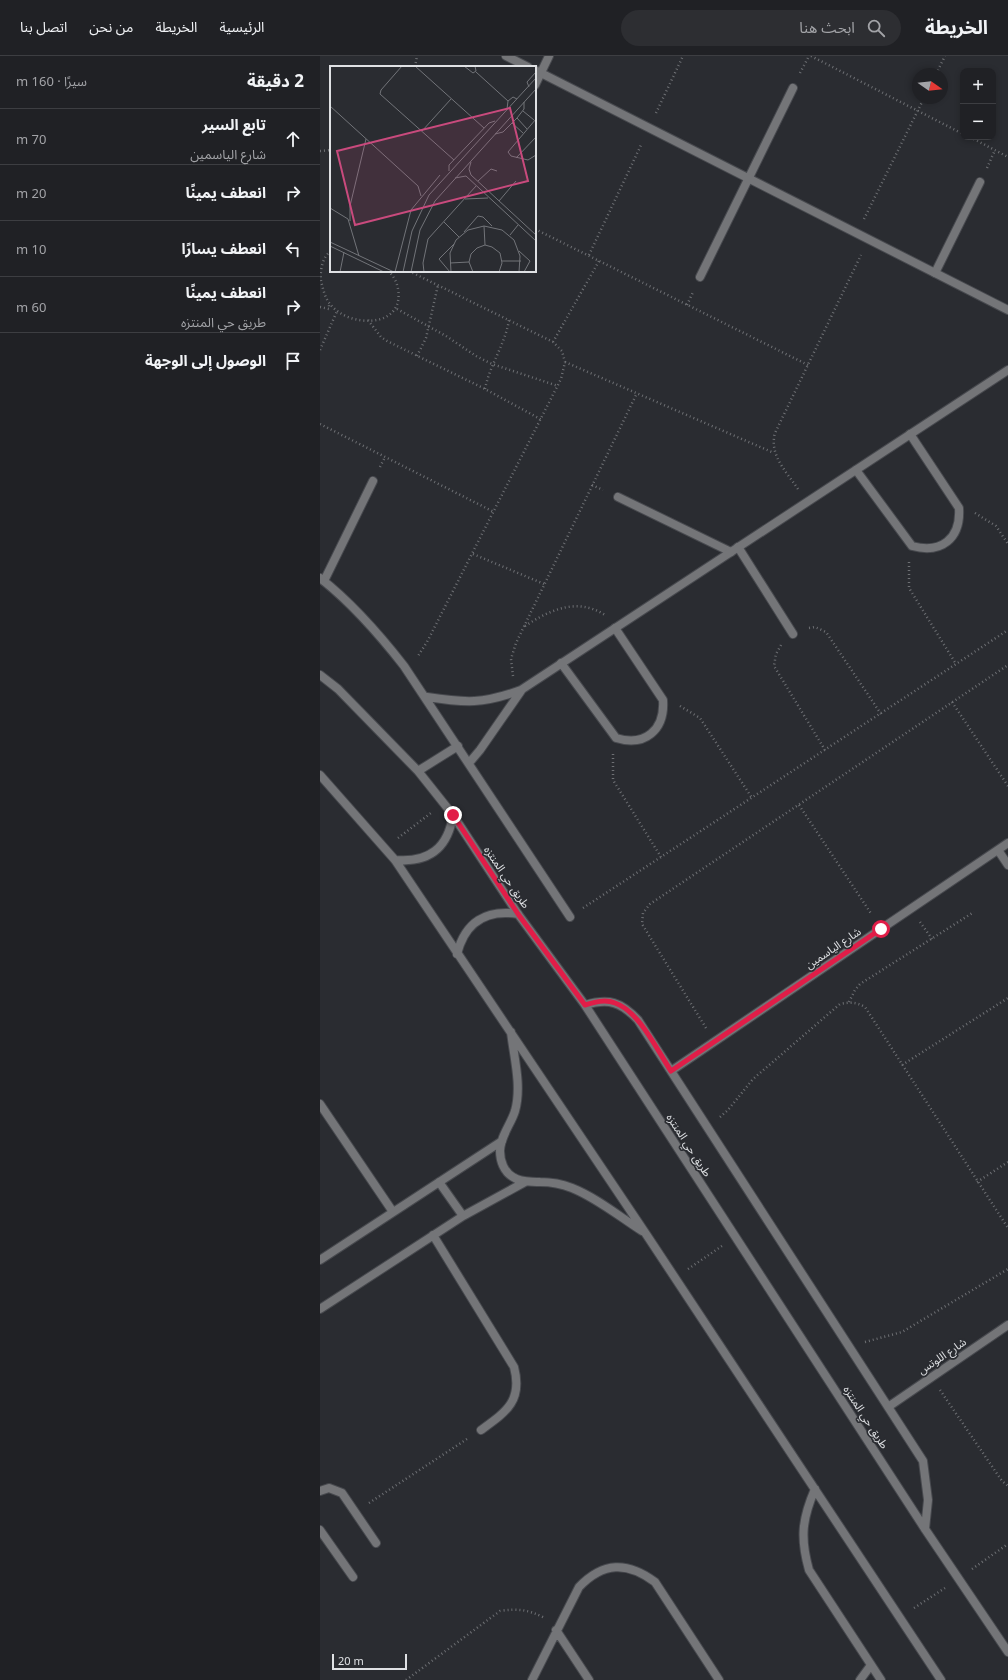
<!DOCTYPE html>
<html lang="ar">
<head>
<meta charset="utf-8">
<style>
  :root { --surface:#202125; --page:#2d2e32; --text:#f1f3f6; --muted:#a2a3a7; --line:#3d3e42 }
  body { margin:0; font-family:"Noto Sans","Noto Sans Arabic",sans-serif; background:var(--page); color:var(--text); direction:rtl }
  .controls { position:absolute; right:12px; top:12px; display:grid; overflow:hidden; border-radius:8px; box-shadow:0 2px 6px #0003 }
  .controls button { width:36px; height:36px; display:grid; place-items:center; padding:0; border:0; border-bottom:1px solid var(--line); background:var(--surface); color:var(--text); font:20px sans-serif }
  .compass { position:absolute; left:592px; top:12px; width:36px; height:36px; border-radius:50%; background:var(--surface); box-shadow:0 2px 6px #0003; rotate:104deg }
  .scale { position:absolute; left:12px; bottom:10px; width:75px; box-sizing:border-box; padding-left:4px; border:2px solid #dfe1e4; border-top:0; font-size:11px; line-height:14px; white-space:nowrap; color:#dfe1e4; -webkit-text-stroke:3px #2a2c31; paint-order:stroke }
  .stop { position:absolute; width:12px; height:12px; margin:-9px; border:3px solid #e11d48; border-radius:50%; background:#fff }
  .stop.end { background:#e11d48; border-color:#fff; box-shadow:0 1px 4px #0008 }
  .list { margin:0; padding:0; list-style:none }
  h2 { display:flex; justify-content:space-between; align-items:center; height:52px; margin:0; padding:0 16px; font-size:17px }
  h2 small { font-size:13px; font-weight:400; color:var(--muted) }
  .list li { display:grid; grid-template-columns:26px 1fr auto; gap:12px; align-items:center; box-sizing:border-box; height:56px; padding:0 16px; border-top:1px solid var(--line) }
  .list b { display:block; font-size:15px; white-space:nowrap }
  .list p { margin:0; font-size:13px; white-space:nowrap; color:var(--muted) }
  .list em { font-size:13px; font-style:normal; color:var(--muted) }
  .icon { flex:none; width:22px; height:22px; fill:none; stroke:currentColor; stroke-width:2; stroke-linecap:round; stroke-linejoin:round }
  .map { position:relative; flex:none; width:688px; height:1624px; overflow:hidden; direction:ltr }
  header { display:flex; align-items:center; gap:24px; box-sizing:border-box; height:56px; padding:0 20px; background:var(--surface); border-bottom:1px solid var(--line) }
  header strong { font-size:19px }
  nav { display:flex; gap:22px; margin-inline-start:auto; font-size:14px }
  .search { width:280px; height:36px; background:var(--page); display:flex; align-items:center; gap:10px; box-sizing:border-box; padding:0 14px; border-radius:22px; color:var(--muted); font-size:15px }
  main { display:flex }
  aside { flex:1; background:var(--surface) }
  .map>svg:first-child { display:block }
</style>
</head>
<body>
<header>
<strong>الخريطة</strong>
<div class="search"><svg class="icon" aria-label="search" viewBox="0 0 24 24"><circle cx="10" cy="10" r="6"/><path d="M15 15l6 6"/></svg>ابحث هنا</div>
<nav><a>الرئيسية</a><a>الخريطة</a><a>من نحن</a><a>اتصل بنا</a></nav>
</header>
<main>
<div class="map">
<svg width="688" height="1624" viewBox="0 0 688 1624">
  <rect width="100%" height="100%" fill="#2a2c31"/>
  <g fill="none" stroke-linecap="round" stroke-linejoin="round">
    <g stroke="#47494e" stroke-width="10">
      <path id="service" d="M215 29 229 0
        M615 217 660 126
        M380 221 473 32
        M536 414 592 490C621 498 641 483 639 452L590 378
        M298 441 411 496
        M418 491 473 578
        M4 525 53 425
        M241 607 296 682C325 691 345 674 343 644L295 572
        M0 1435 9 1432 22 1437 56 1487"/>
    </g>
    <g stroke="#47494e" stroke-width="10">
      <path id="minor" d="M186 0 208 11
        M215 14 688 254
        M0 522C32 547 59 578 84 610L250 861
        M0 619 18 633 98 715 133 759 198 858 265 949 605 1473 688 1596
        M107 641C146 647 163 648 201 634L688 314
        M149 707 160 694 201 635
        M98 715 138 690
        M0 719 75 804 326 1178 621 1624
        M678 794 688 809
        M75 804C109 807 128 792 133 759
        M137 898C145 866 166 853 198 858
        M265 949C289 942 301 946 318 964L603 1405 608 1444 605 1473
        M191 976C194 1002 202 1030 195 1055 191 1068 180 1081 180 1095 180 1105 184 1116 193 1121 201 1127 210 1125 220 1126 231 1126 242 1128 252 1132 277 1142 300 1161 322 1175
        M351 1015 688 787
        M0 1048 73 1156
        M119 1126 143 1160
        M113 1179 194 1311C203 1345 186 1356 161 1374
        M0 1204 182 1085
        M0 1253 143 1160 205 1126
        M568 1351 688 1269
        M495 1433C482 1463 480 1482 489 1514L561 1624
        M0 1474 33 1521
        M236 1574 269 1624
        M212 1624 259 1531C283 1506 307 1505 335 1526L399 1624
        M540 1624 551 1609"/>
    </g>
    <path stroke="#6e7074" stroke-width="2.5" stroke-dasharray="1 3" stroke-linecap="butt" d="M491 0 643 78
      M95 11 97 0
      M480 17 489 0
      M616 18 625 0
      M336 57 363 0
      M650 81 688 101
      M0 95 11 94
      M667 112 675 94
      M544 163 604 42
      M215 173 488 309
      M11 195C2 201 0 215 1 225 3 233 5 242 10 248 28 272 85 273 78 233 77 226 73 219 68 215
      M269 199 322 87
      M89 215 233 286 242 295 245 306 241 323 107 586 98 600
      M367 249 373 236
      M0 251 9 253V247
      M77 253 126 280 156 300 172 308 238 330
      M48 264 61 281 67 285 165 333 222 364
      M233 286 279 205
      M0 294 17 255
      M97 300 106 282 118 229
      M245 306 454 397
      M165 333C170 308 185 289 189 264
      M0 368 174 456
      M60 411 65 401
      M272 429 283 434
      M478 433C466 415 449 399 455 377L541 199
      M655 457 676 470 688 488
      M153 498 224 528
      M589 506V532L636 608
      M205 570C230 554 257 541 285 559
      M489 572 495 571 506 576 561 658
      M461 589 456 598 454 610 505 694
      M193 620 191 603 196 587 317 337
      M632 646 688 730
      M360 650 380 662 432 742
      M293 698V724L341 801
      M479 749 552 859
      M78 782 111 757
      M263 852 688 574
      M600 866 612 883
      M529 946 535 934 540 928 654 856
      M386 972 322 868 323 857 330 848 688 609
      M582 1009 688 942
      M400 1061 408 1054 433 1023 520 948C530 946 536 946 545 951L688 1172
      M657 1126 688 1106
      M368 1213 402 1190
      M545 1286 582 1276 688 1213
      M620 1334 682 1425 688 1430
      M49 1447 147 1383
      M652 1513 688 1488
      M594 1552 625 1532
      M86 1624 180 1555C198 1552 209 1554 225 1562"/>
    <use href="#service" stroke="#747578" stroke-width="8"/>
    <use href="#minor" stroke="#747578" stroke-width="8"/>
  </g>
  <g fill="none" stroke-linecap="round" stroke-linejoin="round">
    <path stroke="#e11d48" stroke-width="5" d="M133 759 198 858 265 949C275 946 285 943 295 947 319 955 337 994 351 1015L561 873"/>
  </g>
  <g text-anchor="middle" stroke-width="3.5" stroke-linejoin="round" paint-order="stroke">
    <g font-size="11" fill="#dfe1e4" stroke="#2a2c31">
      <text transform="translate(187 821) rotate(56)" y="4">طريق حي المنتزه</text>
      <text transform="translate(513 892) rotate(-34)" y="4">شارع الياسمين</text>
      <text transform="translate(369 1089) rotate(57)" y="4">طريق حي المنتزه</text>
      <text transform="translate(622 1300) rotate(-34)" y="4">شارع اللوتس</text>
      <text transform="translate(546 1361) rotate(57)" y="4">طريق حي المنتزه</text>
    </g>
  </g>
  <g transform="translate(10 10)">
    <rect width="206" height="206" fill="#2a2c31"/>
    <path fill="none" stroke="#727479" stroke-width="1" d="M72 0 51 24 50 28 124 94M85 0 154 62M134 0 143 7 146 5 145 0M146 6 178 35M199 21 197 16 206 6M0 40 88 120 91 130M177 43 178 35 183 31 187 33M193 45 204 54M187 52 197 63M206 53 178 86 181 90 198 94 206 89M182 57 193 67M92 65 121 33M165 68 173 66 187 52 194 43V36M186 92 206 71M141 96 139 103 141 109 206 169M119 105V99L159 57 165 55M125 112 136 110 206 175M148 115 161 103 167 105M135 133 158 132M169 135 186 115M0 142 18 153 29 190M20 155V140L36 73M114 156 129 171M154 160 155 179M134 166 148 150 153 151 162 160M180 169 188 159M0 176 64 206M0 180 54 206M189 185 200 195 194 206M172 195H191M120 197 139 196M10 206 14 186M65 206 81 144 110 109M73 206 82 165 99 129 206 12M81 206 90 164 105 135 206 23M94 206 93 197 98 173 146 120M120 206 109 193 124 178M121 206 120 187 126 174 138 164 154 160 172 164 184 174 190 190 189 206M143 206 139 196 141 188 147 182 155 179 162 181 170 187 172 197 169 206"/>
    <path fill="#c94a7d" fill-opacity="0.15" stroke="#c94a7d" stroke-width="2" d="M180 42 198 115 25 159 7 85Z"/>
    <rect width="206" height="206" fill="none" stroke="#dfe1e4" stroke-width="2"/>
  </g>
</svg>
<div class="controls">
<button>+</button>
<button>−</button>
</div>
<svg class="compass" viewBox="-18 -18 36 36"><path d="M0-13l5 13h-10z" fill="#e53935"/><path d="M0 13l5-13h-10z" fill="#a2a3a7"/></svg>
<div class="scale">20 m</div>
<div class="stop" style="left:561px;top:873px"></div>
<div class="stop end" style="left:133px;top:759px"></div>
</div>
<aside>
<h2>2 دقيقة<small>سيرًا · 160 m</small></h2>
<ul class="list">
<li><svg class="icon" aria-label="ahead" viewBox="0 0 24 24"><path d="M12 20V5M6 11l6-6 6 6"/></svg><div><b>تابع السير</b><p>شارع الياسمين</p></div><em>70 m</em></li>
<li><svg class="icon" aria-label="right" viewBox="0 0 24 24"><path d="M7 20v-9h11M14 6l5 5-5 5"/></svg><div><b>انعطف يمينًا</b></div><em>20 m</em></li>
<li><svg class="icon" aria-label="left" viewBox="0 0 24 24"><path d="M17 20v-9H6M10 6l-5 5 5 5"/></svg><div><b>انعطف يسارًا</b></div><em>10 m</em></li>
<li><svg class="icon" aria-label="right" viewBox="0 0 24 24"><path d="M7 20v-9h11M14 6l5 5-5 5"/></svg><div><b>انعطف يمينًا</b><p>طريق حي المنتزه</p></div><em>60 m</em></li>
<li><svg class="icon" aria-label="arrive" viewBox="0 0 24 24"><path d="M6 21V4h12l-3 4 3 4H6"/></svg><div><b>الوصول إلى الوجهة</b></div></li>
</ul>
</aside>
</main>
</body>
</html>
